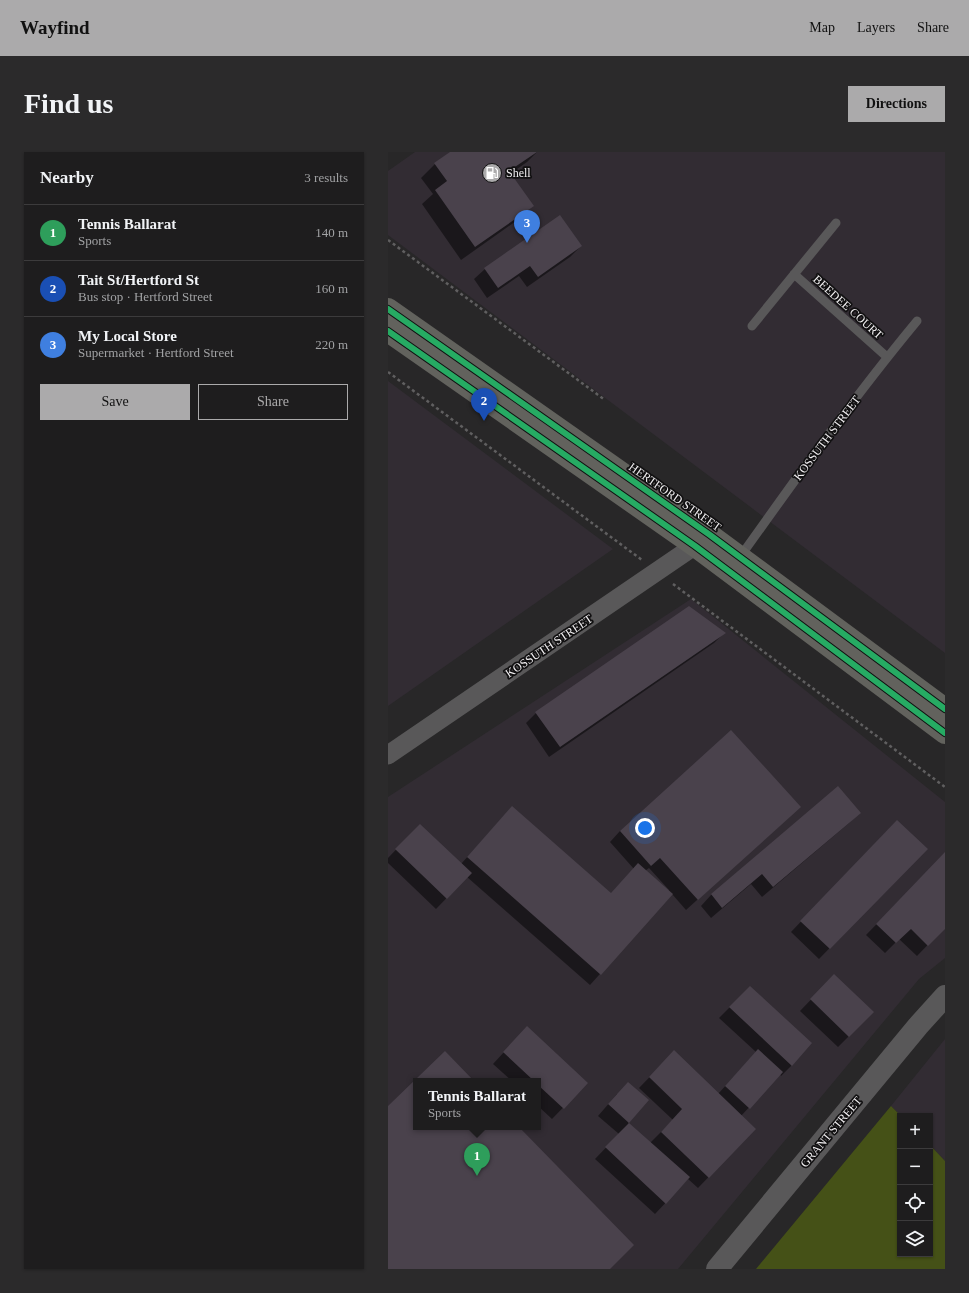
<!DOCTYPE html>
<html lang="en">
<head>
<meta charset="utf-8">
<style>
  :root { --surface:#1e1d1e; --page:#2b2a2b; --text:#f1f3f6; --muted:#a1a2a4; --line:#3c3b3c; --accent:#abaaab }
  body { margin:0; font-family:Georgia,serif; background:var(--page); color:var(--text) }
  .controls { position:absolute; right:12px; bottom:12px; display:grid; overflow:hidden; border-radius:0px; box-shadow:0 1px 3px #0004 }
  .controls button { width:36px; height:36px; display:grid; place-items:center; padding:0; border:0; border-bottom:1px solid var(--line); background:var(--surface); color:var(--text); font:20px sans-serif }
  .you { position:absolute; left:257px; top:676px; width:14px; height:14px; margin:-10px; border:3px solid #fff; border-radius:50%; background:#1a73e8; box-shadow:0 0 0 6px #1a73e833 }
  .badge { display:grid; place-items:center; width:26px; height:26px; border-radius:50%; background:var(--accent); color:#fff; font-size:13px; font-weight:700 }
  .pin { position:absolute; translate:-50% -33px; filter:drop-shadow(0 1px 2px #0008) }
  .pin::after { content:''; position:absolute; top:21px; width:14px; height:12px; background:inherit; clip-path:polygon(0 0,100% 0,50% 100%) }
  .popup { position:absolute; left:25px; top:926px; width:128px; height:52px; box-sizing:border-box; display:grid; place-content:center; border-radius:0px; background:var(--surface); filter:drop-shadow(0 1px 3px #0005); font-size:13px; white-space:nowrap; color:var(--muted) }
  .popup b { font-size:15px; color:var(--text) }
  .popup::after { content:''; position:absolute; left:50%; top:100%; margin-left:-8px; border:8px solid transparent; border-top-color:var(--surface) }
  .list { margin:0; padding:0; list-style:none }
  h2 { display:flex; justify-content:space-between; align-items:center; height:52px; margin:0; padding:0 16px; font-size:17px }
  h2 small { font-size:13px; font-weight:400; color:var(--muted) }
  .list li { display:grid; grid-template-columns:26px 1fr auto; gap:12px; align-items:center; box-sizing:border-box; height:56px; padding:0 16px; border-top:1px solid var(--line) }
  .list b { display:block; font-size:15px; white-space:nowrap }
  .list p { margin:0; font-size:13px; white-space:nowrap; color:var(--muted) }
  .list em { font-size:13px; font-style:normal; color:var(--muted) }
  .actions { display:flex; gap:8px; padding:12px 16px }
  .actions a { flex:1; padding:9px 0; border:1px solid var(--accent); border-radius:0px; text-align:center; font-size:14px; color:var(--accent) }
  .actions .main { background:var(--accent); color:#111 }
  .icon { flex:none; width:22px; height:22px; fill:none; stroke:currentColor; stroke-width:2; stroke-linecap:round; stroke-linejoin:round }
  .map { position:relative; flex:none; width:557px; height:1117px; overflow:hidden; border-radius:0px }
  header { display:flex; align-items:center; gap:24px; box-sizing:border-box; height:56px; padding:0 20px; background:var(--accent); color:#111 }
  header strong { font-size:19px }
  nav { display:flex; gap:22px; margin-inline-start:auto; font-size:14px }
  .intro { display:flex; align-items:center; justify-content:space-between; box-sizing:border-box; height:96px; padding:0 24px }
  h1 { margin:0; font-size:28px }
  .button { padding:10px 18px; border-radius:0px; background:var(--accent); color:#111; font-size:14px; font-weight:700 }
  main { display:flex; gap:24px; padding:0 24px }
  aside { flex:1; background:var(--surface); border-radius:0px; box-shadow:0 1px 3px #0004 }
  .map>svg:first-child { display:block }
</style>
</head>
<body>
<header>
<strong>Wayfind</strong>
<nav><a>Map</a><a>Layers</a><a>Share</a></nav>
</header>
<div class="intro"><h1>Find us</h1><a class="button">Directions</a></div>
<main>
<aside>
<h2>Nearby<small>3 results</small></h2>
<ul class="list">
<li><span class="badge" style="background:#2e9e5b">1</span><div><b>Tennis Ballarat</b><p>Sports</p></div><em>140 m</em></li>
<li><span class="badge" style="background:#1a4fb4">2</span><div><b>Tait St/Hertford St</b><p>Bus stop · Hertford Street</p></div><em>160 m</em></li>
<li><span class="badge" style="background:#3f7fe0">3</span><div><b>My Local Store</b><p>Supermarket · Hertford Street</p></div><em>220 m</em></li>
</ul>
<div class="actions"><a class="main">Save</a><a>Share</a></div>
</aside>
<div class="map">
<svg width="557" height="1117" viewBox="0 0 557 1117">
  <rect width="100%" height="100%" fill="#282728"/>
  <path fill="#322c33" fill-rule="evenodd" d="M27 0H557V501L0 83V19Z
    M0 229 225 397 0 554Z
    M303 447 557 650V806L531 827 290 1117H0V645ZM28 929H150V975H28Z
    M557 887V1009L542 993V964H513L503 954Z"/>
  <path fill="#455117" d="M503 954 513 964H512V1102H542V993L557 1009V1117H368Z"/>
  <path fill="#0007" fill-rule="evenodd" d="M64 0H149L139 10 122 22 144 54 131 67 73 108 34 52 45 42 33 26 47 12Z
    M193 94 182 105 139 135 131 124 99 146 86 127 97 117Z
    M336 481 326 491 161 605 138 571 148 561Z
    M450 636 471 661 461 671 374 745 363 732 323 766 313 754 323 743Z
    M401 665 298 758 284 742 202 833 79 725 48 757 0 711V706L21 684 73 712 114 666 223 742 246 717 222 690 232 679ZM261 716 281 738 280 739 257 719Z
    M498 680 538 697 431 807 403 780Z
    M557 702V775L529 804 511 787 497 801 478 783Z
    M436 834 461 884 450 895 412 859Z
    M362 835 404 913 393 924 392 922 353 964 367 977 310 1036 300 1027 267 1062 207 1007 231 982 210 964 229 942 259 949 240 971 262 991 285 968 251 936 286 900 330 942 368 900 331 866Z
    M129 886 199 931 164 967 150 954V929H124L105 912Z"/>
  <path fill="#4a424c" d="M62 0H149L121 19 146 54 87 95 47 38 59 29 46 11Z
    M172 63 194 94 150 125 142 114 110 136 96 116Z
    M301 454 338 481 172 595 147 560Z
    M343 578 413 655 310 748 272 706 263 714 232 679Z
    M450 634 473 661 385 735 374 722 334 756 323 742Z
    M124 654 223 741 250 711 285 742 213 823 79 705Z
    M509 668 540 697 442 797 412 769Z
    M32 672 84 721 59 747 7 697Z
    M557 700V777L540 794 523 777 508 791 488 772Z
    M446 822 486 860 461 885 422 847Z
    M362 834 424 891 404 914 341 855Z
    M139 874 200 931 176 957 150 933V929H146L115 900Z
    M370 897 395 920 362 957 337 934Z
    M286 898 368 977 321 1026 273 980 294 957 261 925Z
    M57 899 86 929H28V975H131L246 1093 222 1117H0V954Z
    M240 930 261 948 241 971 220 952Z
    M241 971 302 1025 278 1052 217 995Z"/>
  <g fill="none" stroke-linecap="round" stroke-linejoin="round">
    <path stroke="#605f60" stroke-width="2.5" stroke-dasharray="3 3" stroke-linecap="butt" d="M0 88 217 248
      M0 220 254 408
      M285 432 557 635"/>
    <path stroke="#595859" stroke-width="9" d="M406 122 499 205
      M364 174 448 71
      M352 405C409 325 466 245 529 169"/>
    <path stroke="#595859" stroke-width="19" d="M0 603 318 386"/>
    <path stroke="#595859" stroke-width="22" d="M329 1117 530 874 557 844"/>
    <path stroke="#62625d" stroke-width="22" d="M0 157 322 383 557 557
      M0 179 307 394 557 581"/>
    <g stroke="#111011" stroke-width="8">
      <path id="cycleway" d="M0 157 322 383 557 557
        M0 179 307 394 557 581"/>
    </g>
    <use href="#cycleway" stroke="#26ab63" stroke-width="6"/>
  </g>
  <defs>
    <g id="fuel-disc" transform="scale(1)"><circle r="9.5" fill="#abaaab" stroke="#111011"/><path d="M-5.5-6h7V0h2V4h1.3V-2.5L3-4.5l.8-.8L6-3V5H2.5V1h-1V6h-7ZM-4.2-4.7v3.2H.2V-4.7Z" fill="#fff"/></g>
  </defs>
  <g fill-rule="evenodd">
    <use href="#fuel-disc" x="104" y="21"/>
  </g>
  <g text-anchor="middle" stroke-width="3.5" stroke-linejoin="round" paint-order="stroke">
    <g font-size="12" fill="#f2f0f2" stroke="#111011" text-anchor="start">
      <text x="118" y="25">Shell</text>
    </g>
    <g font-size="12" fill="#f2f0f2" stroke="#111011">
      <text transform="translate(460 155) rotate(42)" y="4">BEEDEE COURT</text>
      <text transform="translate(439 286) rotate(-53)" y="4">KOSSUTH STREET</text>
      <text transform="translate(287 345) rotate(35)" y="4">HERTFORD STREET</text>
      <text transform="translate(161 494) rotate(-34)" y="4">KOSSUTH STREET</text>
      <text transform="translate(443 980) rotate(-50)" y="4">GRANT STREET</text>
    </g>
  </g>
</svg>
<div class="controls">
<button>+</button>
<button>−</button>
<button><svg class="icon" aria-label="locate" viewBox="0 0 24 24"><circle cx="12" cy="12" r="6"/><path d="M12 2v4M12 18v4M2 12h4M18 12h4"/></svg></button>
<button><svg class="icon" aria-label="layers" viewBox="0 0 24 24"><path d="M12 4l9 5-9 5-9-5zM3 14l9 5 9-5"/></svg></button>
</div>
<div class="you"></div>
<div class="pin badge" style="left:89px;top:1024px;background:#2e9e5b">1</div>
<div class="popup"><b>Tennis Ballarat</b>Sports</div>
<div class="pin badge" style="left:96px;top:269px;background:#1a4fb4">2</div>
<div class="pin badge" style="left:139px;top:91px;background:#3f7fe0">3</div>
</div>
</main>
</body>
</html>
